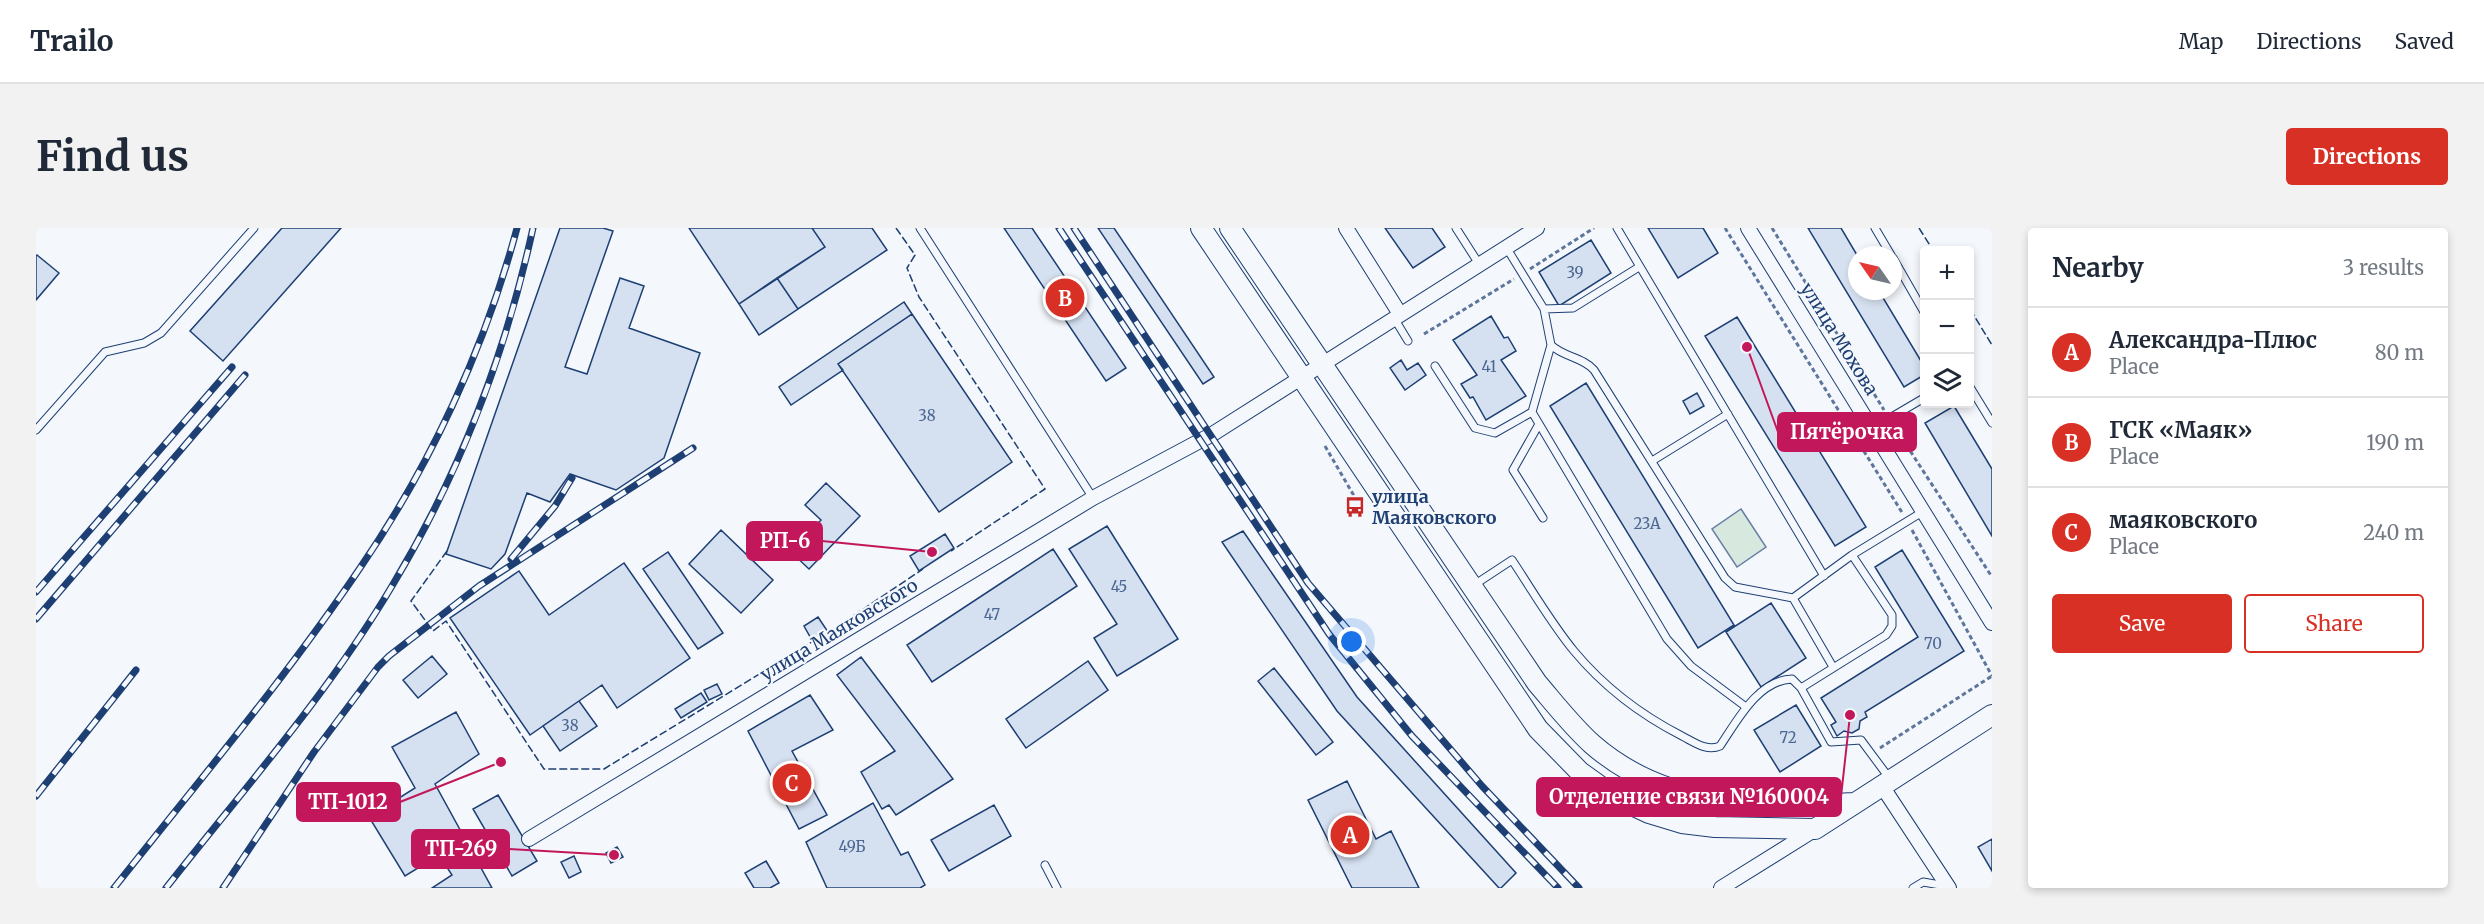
<!DOCTYPE html>
<html lang="en">
<head>
<meta charset="utf-8">
<style>
  :root { --surface:#fff; --page:#f2f2f3; --text:#1f2937; --muted:#747a83; --line:#e0e1e3; --accent:#d93025 }
  body { margin:0; font-family:Merriweather,serif; background:var(--page); color:var(--text) }
  .controls { position:absolute; right:18px; top:18px; display:grid; overflow:hidden; border-radius:6px; box-shadow:0 3px 9px #0003 }
  .controls button { width:54px; height:54px; display:grid; place-items:center; padding:0; border:0; border-bottom:2px solid var(--line); background:var(--surface); color:var(--text); font:30px sans-serif }
  .compass { position:absolute; left:1812px; top:18px; width:54px; height:54px; border-radius:50%; background:var(--surface); box-shadow:0 3px 9px #0003; rotate:304deg }
  .you { position:absolute; left:1316px; top:414px; width:21px; height:21px; margin:-15px; border:4px solid #fff; border-radius:50%; background:#1a73e8; box-shadow:0 0 0 9px #1a73e833 }
  .badge { display:grid; place-items:center; width:39px; height:39px; border-radius:50%; background:var(--accent); color:#fff; font-size:20px; font-weight:700 }
  .pin { position:absolute; translate:-50% -50%; border:3px solid #fff; box-shadow:0 2px 6px #0006 }
  .list { margin:0; padding:0; list-style:none }
  h2 { display:flex; justify-content:space-between; align-items:center; height:78px; margin:0; padding:0 24px; font-size:26px }
  h2 small { font-size:20px; font-weight:400; color:var(--muted) }
  .list li { display:grid; grid-template-columns:39px 1fr auto; gap:18px; align-items:center; box-sizing:border-box; height:90px; padding:0 24px; border-top:2px solid var(--line) }
  .list b { display:block; font-size:22px; white-space:nowrap }
  .list p { margin:0; font-size:20px; white-space:nowrap; color:var(--muted) }
  .list em { font-size:20px; font-style:normal; color:var(--muted) }
  .actions { display:flex; gap:12px; padding:18px 24px }
  .actions a { flex:1; padding:14px 0; border:2px solid var(--accent); border-radius:6px; text-align:center; font-size:21px; color:var(--accent) }
  .actions .main { background:var(--accent); color:#fff }
  .icon { flex:none; width:33px; height:33px; fill:none; stroke:currentColor; stroke-width:2; stroke-linecap:round; stroke-linejoin:round }
  .map { position:relative; flex:none; width:1956px; height:660px; overflow:hidden; border-radius:6px }
  header { display:flex; align-items:center; gap:36px; box-sizing:border-box; height:84px; padding:0 30px; background:var(--surface); border-bottom:2px solid var(--line) }
  header strong { font-size:28px }
  nav { display:flex; gap:33px; margin-inline-start:auto; font-size:21px }
  .intro { display:flex; align-items:center; justify-content:space-between; box-sizing:border-box; height:144px; padding:0 36px }
  h1 { margin:0; font-size:42px }
  .button { padding:15px 27px; border-radius:6px; background:var(--accent); color:#fff; font-size:21px; font-weight:700 }
  main { display:flex; gap:36px; padding:0 36px }
  aside { flex:1; background:var(--surface); border-radius:6px; box-shadow:0 3px 9px #0003 }
  .map>svg:first-child { display:block }
</style>
</head>
<body>
<header>
<strong>Trailo</strong>
<nav><a>Map</a><a>Directions</a><a>Saved</a></nav>
</header>
<div class="intro"><h1>Find us</h1><a class="button">Directions</a></div>
<main>
<div class="map">
<svg width="1956" height="660" viewBox="0 0 1956 660">
  <rect width="100%" height="100%" fill="#f4f7fb"/>
  <path fill="#d7e8df" stroke="#687fa3" stroke-width="1.5" d="M1705 281 1730 319 1701 339 1676 301Z"/>
  <path fill="#d5e0f0" stroke="#1d3f73" stroke-width="1.5" d="M246 0H305L187 133 154 103Z
    M524 0H567L577 3 529 139 551 146 584 50 608 58 593 100 664 125 628 230 580 262 534 246 514 274 491 265 469 326 455 341 410 326Z
    M653 0H776L789 19 703 76Z
    M776 0H836L851 22 762 81 741 50 789 19Z
    M968 0H996L1090 140 1070 153Z
    M1062 0H1078L1178 149 1167 156Z
    M1349 0H1396L1409 19 1377 40Z
    M1612 0H1667L1682 25 1642 50Z
    M1772 0H1805L1821 27V63H1843L1888 138V147L1868 159Z
    M1555 12 1575 45 1523 78 1503 44Z
    M1 27 23 45 0 72V28Z
    M741 50 762 81 723 107 703 76Z
    M868 74 876 86 802 136 807 142 755 177 743 159Z
    M876 86 976 234 903 284 802 136Z
    M1455 88 1468 110 1472 109 1480 123 1465 132 1490 168 1450 192 1437 169 1434 170 1425 156 1441 147 1417 112Z
    M1701 89 1830 299 1799 318 1669 108Z
    M1365 132 1371 142 1382 135 1390 147 1369 162 1354 140Z
    M1550 155 1698 397 1662 420 1514 178Z
    M1661 165 1668 178 1654 186 1647 173Z
    M1918 178 1956 241V308L1889 195Z
    M790 255 824 288 773 341 755 324 785 292 769 277Z
    M1071 298 1142 411 1081 448 1058 410 1081 396 1033 321Z
    M685 302 737 352 705 385 653 336Z
    M1207 303 1321 469 1480 645 1465 660H1463L1301 483 1186 314Z
    M909 306 918 320 883 343 874 328Z
    M1017 321 1041 358 896 454 871 417Z
    M1866 322 1928 423 1829 484 1831 489 1824 493 1823 501 1816 505 1808 503 1801 508 1795 497 1800 494 1785 470 1882 409 1839 339Z
    M632 324 687 405 662 421 607 341Z
    M588 335 654 430 581 480 566 457 494 507 414 390 483 343 513 387Z
    M1735 375 1770 430 1725 459 1690 404Z
    M782 389 792 404 777 414 768 398Z
    M396 428 411 446 382 470 367 452Z
    M825 429 917 551 860 587 853 577 846 581 825 544 859 523 801 447Z
    M1052 433 1072 462 990 520 970 491Z
    M1238 440 1297 514 1280 527 1222 453Z
    M681 456 686 466 673 472 668 462Z
    M665 465 671 474 645 490 639 481Z
    M774 467 797 502 756 523 791 587 763 601 712 503Z
    M543 473 561 498 524 523 507 498Z
    M1760 477 1785 518 1744 544 1718 502Z
    M420 484 443 526 399 556 456 660H396L416 647 403 627 369 648 333 589 379 560 356 519Z
    M1311 553 1340 611 1355 603 1383 660H1316L1272 572Z
    M462 567 501 633 476 648 437 581Z
    M837 575 865 627 872 624 889 657 884 660H791L770 614Z
    M958 577 975 608 913 643 895 612Z
    M1956 611V643L1942 619Z
    M581 619 587 629 575 635 570 625Z
    M538 628 545 644 533 650 525 634Z
    M730 633 743 655 734 660H718L709 645Z"/>
  <g fill="none" stroke-linecap="round" stroke-linejoin="round">
    <g stroke="#1d3f73" stroke-width="9">
      <path id="service" d="M884 0 1057 270
        M1420 0 1443 36
        M1581 0 1788 348
        M1839 0 1855 27
        M1470 19 1508 81 1515 117C1527 129 1547 129 1558 142L1689 350 1699 359 1757 370 1816 327 1888 283
        M1857 30 1888 84
        M1508 81 1537 80 1603 39
        M1358 90 1372 113
        M1515 117 1496 184 1631 411 1655 438 1710 479
        M1399 138 1439 200 1459 205 1496 184
        M1934 159 1956 195
        M1503 196 1477 242 1507 290
        M1837 200 1888 170
        M0 202 69 124 108 115 125 105 218 0
        M1616 233 1692 186
        M1816 327 1856 387V398L1850 407 1765 460 1795 514 1825 512 1854 551
        M1438 357 1476 332C1496 362 1515 395 1538 423 1568 459 1605 487 1646 508 1658 514 1671 524 1684 518 1701 493 1722 452 1756 451L1765 460
        M1757 370 1797 439
        M1009 637 1021 660
        M1877 660 1887 654 1910 658"/>
    </g>
    <g stroke="#1d3f73" stroke-width="16">
      <path id="minor" d="M1310 0 1364 86
        M1712 0 1956 395
        M1846 558 1913 660
        M493 611 1057 270 1175 207 1501 0
        M1685 660 1778 602"/>
    </g>
    <g stroke="#1d3f73" stroke-width="22">
      <path id="secondary" d="M1165 0 1502 501 1544 544 1579 569 1613 585 1646 595 1679 599 1779 601 1956 487
        M1194 0 1501 455C1519 476 1536 498 1556 516 1630 581 1725 580 1817 575"/>
    </g>
    <path stroke="#5e769c" stroke-width="3" stroke-dasharray="4.5 3" stroke-linecap="butt" d="M1689 0 1867 286
      M1736 0 1848 182
      M1494 41 1558 0
      M1388 106 1478 51
      M1858 198 1956 349
      M1289 218 1321 273
      M1876 302 1956 448
      M1844 520 1956 448"/>
    <use href="#service" stroke="#f4f7fb" stroke-width="7"/>
    <use href="#minor" stroke="#f4f7fb" stroke-width="14"/>
    <use href="#secondary" stroke="#f4f7fb" stroke-width="20"/>
    <g stroke="#1d3f73" stroke-width="7">
      <path id="rail" d="M1023 0 1293 406 1376 508 1522 660
        M1038 0 1272 355 1446 558 1543 660
        M475 331 519 278 536 250
        M0 364 196 139
        M0 391 209 147
        M0 568 100 442
        M78 660C161 555 249 451 324 340 394 238 449 120 481 0
        M130 660C207 562 292 466 356 358 424 245 469 129 497 0
        M187 660 278 524 342 439 353 428 443 358 657 220"/>
    </g>
    <use href="#rail" stroke="#f4f7fb" stroke-width="4.5" stroke-dasharray="14" stroke-linecap="butt"/>
    <path stroke="#1d3f73" stroke-width="1.5" stroke-dasharray="8 3" stroke-linecap="butt" d="M860 0 879 27 871 40 883 69 1009 261 915 323
      M1883 0 1897 22
      M1934 81 1956 117
      M411 323 375 373 397 403 410 393 508 541H568L779 412
      M790 406 887 341"/>
  </g>
  <defs>
    <g id="bus-bare" transform="scale(1.62)"><path d="M-5-6H5V4H4V6H2V4H-2V6H-4V4H-5ZM-3.5-4V0h7V-4ZM-3.5 1.2v1.5H-2V1.2ZM2 1.2v1.5H3.5V1.2Z" fill="#c62828" stroke="#f4f7fb" stroke-width="2.5" paint-order="stroke"/></g>
  </defs>
  <g fill-rule="evenodd">
    <use href="#bus-bare" x="1319" y="279"/>
  </g>
  <g text-anchor="middle" stroke-width="4.5" stroke-linejoin="round" paint-order="stroke">
    <g font-size="15" fill="#4b6792">
      <text x="1539" y="50">39</text>
      <text x="1453" y="144">41</text>
      <text x="891" y="193">38</text>
      <text x="1611" y="301">23А</text>
      <text x="1083" y="364">45</text>
      <text x="956" y="392">47</text>
      <text x="1897" y="421">70</text>
      <text x="534" y="503">38</text>
      <text x="1752" y="515">72</text>
      <text x="816" y="624">49Б</text>
    </g>
    <g font-size="18" fill="#1d3f73" stroke="#f4f7fb">
      <text transform="translate(1803 111) rotate(58)" y="6">улица Мохова</text>
      <text transform="translate(803 402) rotate(-31)" y="6">улица Маяковского</text>
    </g>
    <g font-size="18" font-weight="bold" fill="#1d3f73" stroke="#f4f7fb" text-anchor="start">
      <text x="1336" y="275">улица<tspan x="1336" dy="21">Маяковского</tspan></text>
    </g>
  </g>
  <path fill="none" stroke="#c2185b" stroke-width="2" d="M1711 119L1742 204M896 324L786 313M1814 487L1805 569M465 534L364 574M578 627L473 621"/>
  <g fill="#c2185b" stroke="#f4f7fb" stroke-width="2">
    <circle cx="1711" cy="119" r="6"/>
    <circle cx="896" cy="324" r="6"/>
    <circle cx="1814" cy="487" r="6"/>
    <circle cx="465" cy="534" r="6"/>
    <circle cx="578" cy="627" r="6"/>
  </g>
  <g fill="#c2185b" stroke="#c2185b" stroke-width="2">
    <rect x="1742" y="185" width="138" height="38" rx="6"/>
    <rect x="711" y="294" width="75" height="38" rx="6"/>
    <rect x="1501" y="550" width="304" height="38" rx="6"/>
    <rect x="261" y="555" width="103" height="38" rx="6"/>
    <rect x="376" y="602" width="97" height="38" rx="6"/>
  </g>
  <g font-size="20" text-anchor="middle" font-weight="bold" fill="#fff">
    <text x="1811" y="211">Пятёрочка</text>
    <text x="749" y="320">РП-6</text>
    <text x="1653" y="576">Отделение связи №160004</text>
    <text x="312" y="581">ТП-1012</text>
    <text x="425" y="628">ТП-269</text>
  </g>
</svg>
<div class="controls">
<button>+</button>
<button>−</button>
<button><svg class="icon" aria-label="layers" viewBox="0 0 24 24"><path d="M12 4l9 5-9 5-9-5zM3 14l9 5 9-5"/></svg></button>
</div>
<svg class="compass" viewBox="-18 -18 36 36"><path d="M0-13l5 13h-10z" fill="#e53935"/><path d="M0 13l5-13h-10z" fill="#747a83"/></svg>
<div class="you"></div>
<div class="pin badge" style="left:1314px;top:607px">A</div>
<div class="pin badge" style="left:1029px;top:70px">B</div>
<div class="pin badge" style="left:756px;top:555px">C</div>
</div>
<aside>
<h2>Nearby<small>3 results</small></h2>
<ul class="list">
<li><span class="badge">A</span><div><b>Александра-Плюс</b><p>Place</p></div><em>80 m</em></li>
<li><span class="badge">B</span><div><b>ГСК «Маяк»</b><p>Place</p></div><em>190 m</em></li>
<li><span class="badge">C</span><div><b>маяковского</b><p>Place</p></div><em>240 m</em></li>
</ul>
<div class="actions"><a class="main">Save</a><a>Share</a></div>
</aside>
</main>
</body>
</html>
